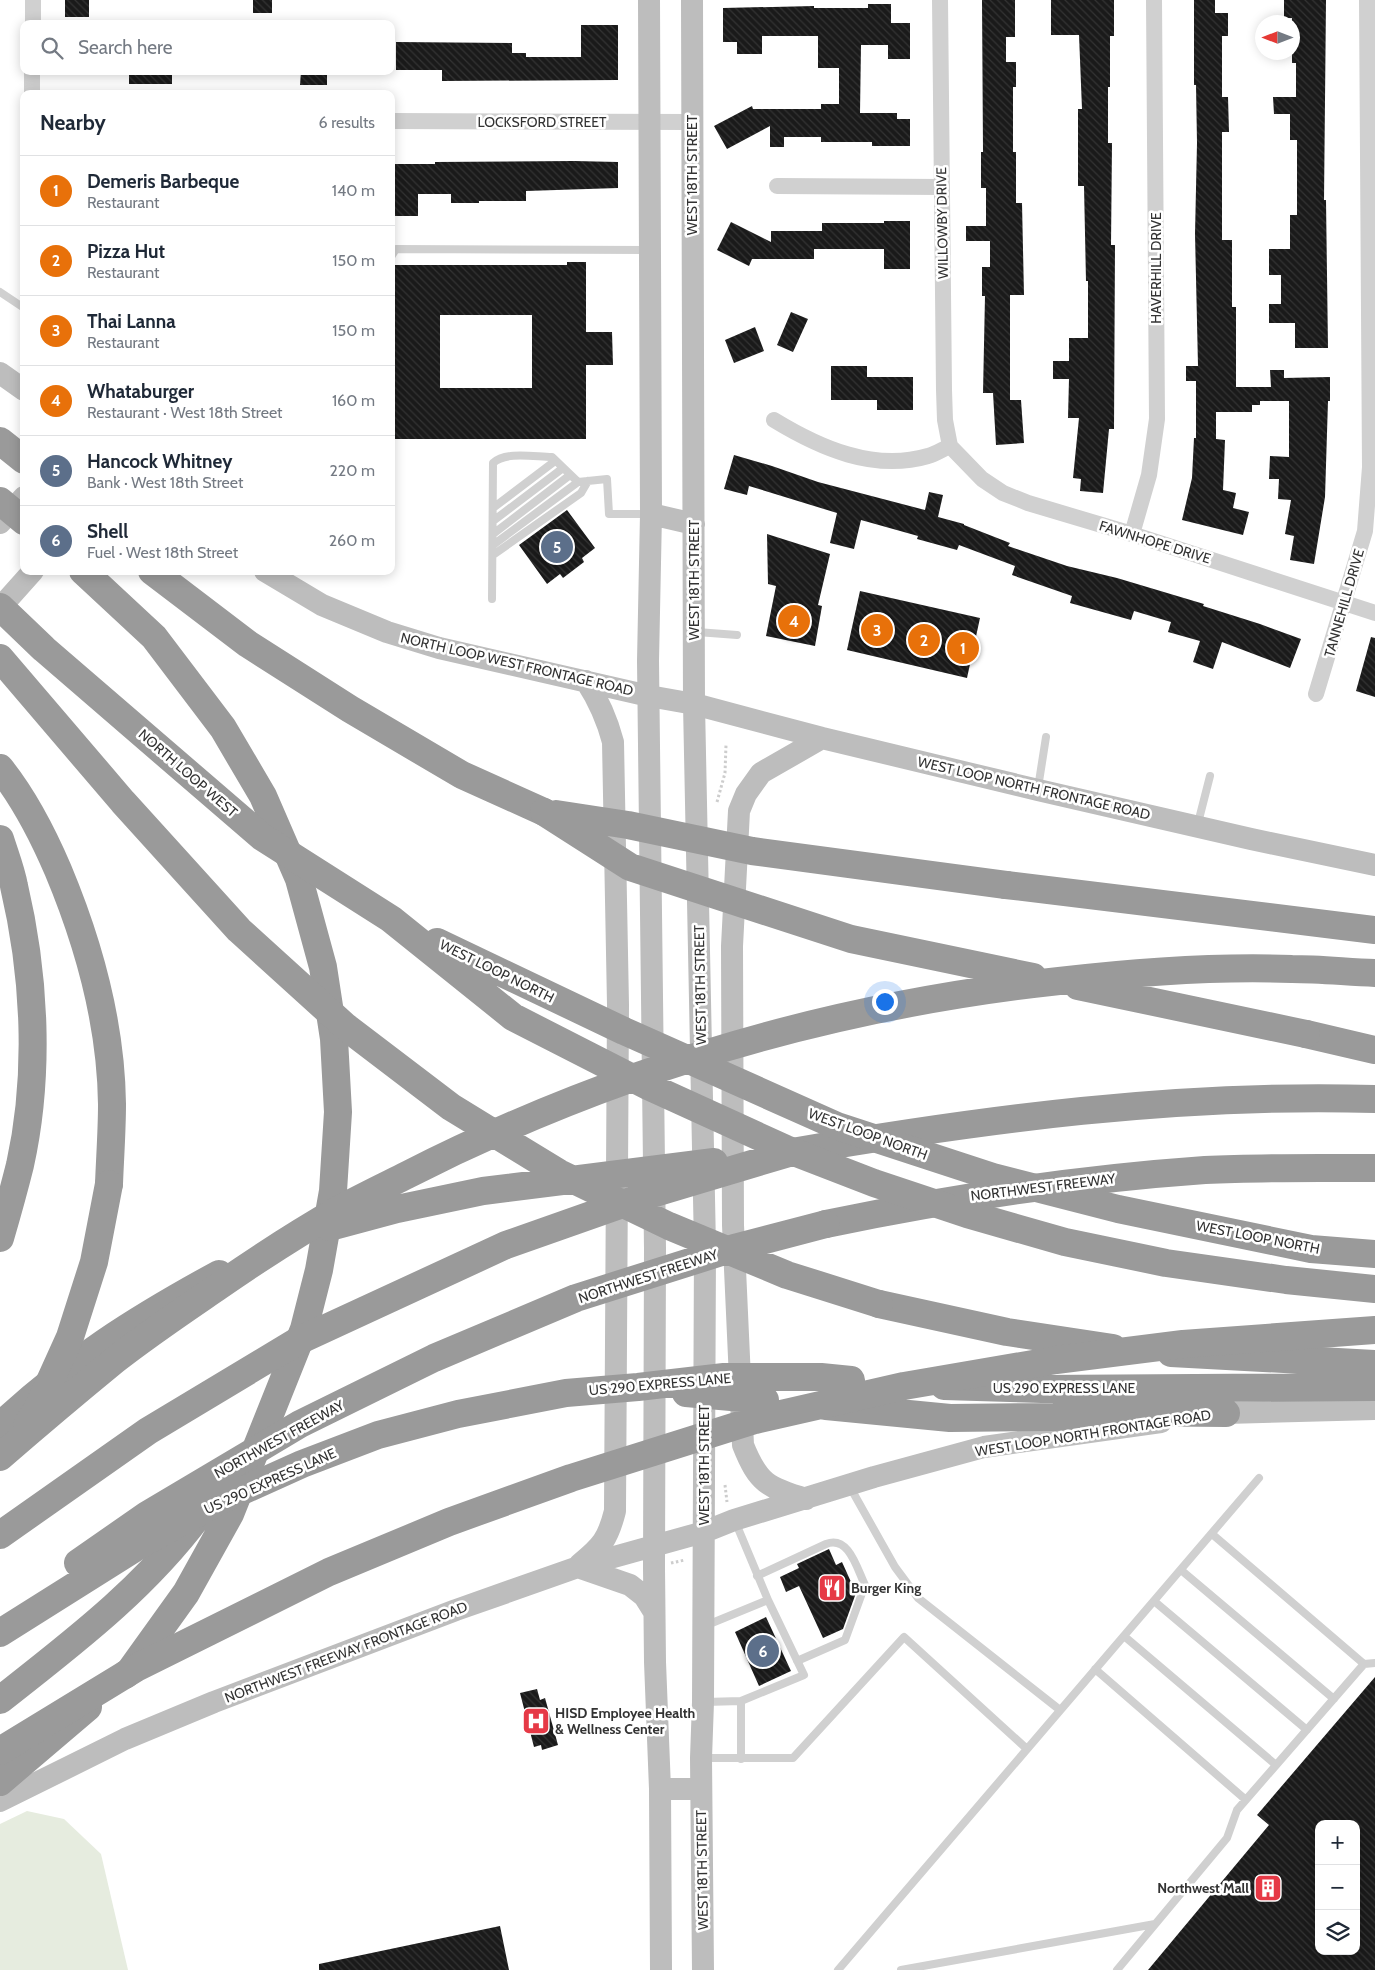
<!DOCTYPE html>
<html lang="en">
<head>
<meta charset="utf-8">
<style>
  :root { --surface:#fff; --page:#f2f2f3; --text:#1f2937; --muted:#747a83; --line:#e0e1e3; --accent:#2563eb }
  body { margin:0; font-family:Cabin,sans-serif; background:var(--page); color:var(--text) }
  .controls { position:absolute; right:15px; bottom:15px; display:grid; overflow:hidden; border-radius:10px; box-shadow:0 2px 12px #0003 }
  .controls button { width:45px; height:45px; display:grid; place-items:center; padding:0; border:0; border-bottom:1px solid var(--line); background:var(--surface); color:var(--text); font:25px sans-serif }
  .compass { position:absolute; left:1255px; top:15px; width:45px; height:45px; border-radius:50%; background:var(--surface); box-shadow:0 2px 12px #0003; rotate:270deg }
  .you { position:absolute; left:884px; top:1001px; width:18px; height:18px; margin:-12px; border:4px solid #fff; border-radius:50%; background:#1a73e8; box-shadow:0 0 0 8px #1a73e833 }
  .badge { display:grid; place-items:center; width:32px; height:32px; border-radius:50%; background:var(--accent); color:#fff; font-size:16px; font-weight:700 }
  .pin { position:absolute; translate:-50% -50%; border:2px solid #fff; box-shadow:0 1px 5px #0006 }
  .list { margin:0; padding:0; list-style:none }
  h2 { display:flex; justify-content:space-between; align-items:center; height:65px; margin:0; padding:0 20px; font-size:21px }
  h2 small { font-size:16px; font-weight:400; color:var(--muted) }
  .list li { display:grid; grid-template-columns:32px 1fr auto; gap:15px; align-items:center; box-sizing:border-box; height:70px; padding:0 20px; border-top:1px solid var(--line) }
  .list b { display:block; font-size:19px; white-space:nowrap }
  .list p { margin:0; font-size:16px; white-space:nowrap; color:var(--muted) }
  .list em { font-size:16px; font-style:normal; color:var(--muted) }
  .icon { flex:none; width:28px; height:28px; fill:none; stroke:currentColor; stroke-width:2; stroke-linecap:round; stroke-linejoin:round }
  .map { position:relative; flex:none; width:1375px; height:1970px; overflow:hidden }
  .search { position:absolute; background:var(--surface); box-shadow:0 2px 12px #0003; left:20px; top:20px; width:375px; height:55px; display:flex; align-items:center; gap:12px; box-sizing:border-box; padding:0 18px; border-radius:10px; color:var(--muted); font-size:19px }
  .panel { position:absolute; background:var(--surface); box-shadow:0 2px 12px #0003; left:20px; top:90px; width:375px; height:485px; border-radius:10px }
  .map>svg:first-child { display:block }
</style>
</head>
<body>
<div class="map">
<svg width="1375" height="1970" viewBox="0 0 1375 1970">
  <defs>
    <pattern id="building-back-hatch" width="6" height="6" patternUnits="userSpaceOnUse" patternTransform="scale(1.25)"><rect width="6" height="6" fill="#1a1a1a"/><path d="M-1 5l2 2M0 0l6 6M5-1l2 2" fill="none" stroke="#333"/></pattern>
  </defs>
  <rect width="100%" height="100%" fill="#fff"/>
  <path fill="#e6ecdf" d="M27 1811 64 1819 101 1854 128 1970H0V1824Z"/>
  <path fill="url(#building-back-hatch)" fill-rule="evenodd" d="M65 0H89V17H65Z
    M253 0H272V13H253Z
    M982 0H1015V37H1006V62H1016V87H1013V152H1016V203H1022L1024 295H1010V400H1021L1024 443 996 445 993 393H983L985 296H982V267H990V241H966V226H986V188H981V152H983Z
    M1051 0H1114V36H1110V87H1108V143H1112L1111 245H1115L1114 429H1109L1103 493 1080 491 1081 479 1073 478 1079 418H1068L1069 379H1053V361H1069V338H1088V281H1086L1084 186H1078V109H1082L1079 35H1051Z
    M1194 0H1215V13H1228V36H1222V97H1228L1229 132H1222V240H1232V307H1236V387H1271L1270 370H1284V378L1330 377V401H1328L1325 497 1314 564 1290 560 1294 536 1285 534 1291 500 1278 499 1279 479H1269L1270 456 1289 457V401H1260V405H1252V412H1216V439L1225 440 1223 490 1236 493 1233 508 1249 512 1243 535 1182 520 1192 478 1194 438H1196V381H1186V366H1198L1195 234 1197 143 1196 85H1194Z
    M1284 0H1326L1324 200H1326L1328 348H1295V323H1269V304H1281V275H1269V249H1290V215H1297V140H1290V114H1274L1273 97H1296V63H1292V18H1284Z
    M868 4H891V23H910V59H888V45H861L860 113H897V119H910V146H872V142H821V137H784V147H770V126L727 149 714 126 752 106 753 109H821V104H839V68H818V36H762V54H737V42H723V8L814 6V8H868Z
    M581 25H618V80L442 81V70H396V42L512 43V53H526V57H581Z
    M129 71H172V84H129Z
    M301 71H327V85H300Z
    M574 161 618 162V188L526 191V201H479V203H451V194H418V216H391V164H435V162Z
    M884 221H910V269H884V249H814V259H752L749 266 717 250 731 222 771 242V231H822V223H884Z
    M567 262H586V332H612L613 365H586V439H391V265H567ZM440 315H532V388H440Z
    M791 312 808 319 793 352 777 345Z
    M755 327 764 351 734 363 725 340Z
    M831 366H867V377H913V410H877V400H831Z
    M734 455 772 466 818 482 925 510 929 492 943 495 938 517 964 524V525L1010 543 1008 546 1067 566 1117 578 1204 604 1203 606 1260 624 1301 639 1290 668 1222 642 1213 669 1193 662 1200 641 1168 632 1171 622 1134 611 1131 620 1070 603 1072 596 1012 575 1015 566 959 545 957 550 917 539 918 536 861 520 854 549 830 543 837 513 749 486 747 495 724 489Z
    M567 510 595 548 582 558 584 562 563 578 560 574 547 584 519 545Z
    M767 534 830 554 818 605 822 606 815 646 766 636 776 586 768 584Z
    M860 591 980 618 967 678 847 650Z
    M1371 637 1375 638V697L1356 691Z
    M829 1549 836 1565 842 1562 856 1593 843 1629 823 1638 799 1586 786 1592 780 1577 799 1568 797 1564Z
    M766 1617 791 1671 759 1686 735 1632Z
    M1375 1677V1970H1148L1269 1825 1257 1815ZM1319 1824H1356V1951H1319Z
    M537 1689 540 1700 545 1698 558 1745 542 1750 541 1745 534 1747 520 1693Z
    M500 1926 509 1970H319V1964Z"/>
  <g fill="none" stroke-linecap="round" stroke-linejoin="round">
    <path stroke="#cdcdcd" stroke-width="3" stroke-dasharray="2.5 2.5" stroke-linecap="butt" d="M717 802 725 773 726 745
      M725 1485 727 1502
      M671 1563 685 1560"/>
    <path stroke="#d0d0d0" stroke-width="8" d="M391 257 396 249 647 250
      M0 292 24 308
      M493 508 555 461
      M493 521 563 468
      M493 534 570 475
      M493 545 578 482
      M493 555 581 493 588 481
      M492 599 493 463C506 451 535 457 552 457L578 482 607 479 609 514H649
      M697 632 737 635
      M1038 788 1046 737
      M1198 823 1210 776
      M850 1487 895 1567 918 1598 1060 1710
      M735 1521 768 1600
      M1212 1534 1364 1664
      M1181 1570 1334 1699
      M757 1576 826 1544C849 1535 857 1569 865 1585L845 1640 797 1661
      M1154 1601 1307 1730
      M707 1625 768 1600 804 1675 741 1701
      M1124 1636 1276 1765
      M1095 1669 1246 1800
      M705 1702 741 1701V1759
      M703 1758H793L904 1637 1027 1749
      M838 1970 1259 1478
      M901 1970 1155 1924
      M1117 1970 1227 1838 1237 1810 1364 1664 1375 1663"/>
    <path stroke="#d0d0d0" stroke-width="16" d="M940 0 944 390 945 420 950 446
      M33 24V0
      M32 94V71
      M391 121 692 122
      M777 186 942 187
      M774 420C820 448 874 472 928 456 936 454 943 449 950 446
      M950 446 982 479 1003 493 1028 503 1132 534 1375 613
      M1132 534 1149 475 1157 419 1154 0
      M1316 694 1365 531 1370 467 1367 0"/>
    <path stroke="#bdbdbd" stroke-width="22" d="M649 0 651 514 648 661 655 1249 654 1568 655 1662 660 1789 661 1970
      M692 0 694 704 705 1247 703 1702 701 1758 703 1970
      M0 373 24 390
      M651 514 694 524
      M0 523 24 497
      M265 571 322 605 387 632 439 648 649 696 694 704 822 738 1038 790 1251 839 1375 865
      M0 608 33 571
      M1210 1415 1226 1413 1375 1409
      M806 1499C768 1488 758 1483 743 1445L733 1225 732 946 739 811 746 794 761 773 822 738
      M580 1564C602 1546 608 1539 615 1511L618 1005 613 742C607 719 599 701 586 681
      M578 1567 630 1585 644 1596 654 1612
      M660 1789H701
      M0 1801 125 1739 214 1702 456 1610 578 1567 704 1532 734 1520 874 1477 984 1447 1161 1422"/>
    <path stroke="#9a9a9a" stroke-width="28" d="M0 441 24 460
      M83 571 154 637 223 728 263 796 299 879 323 967 334 1039 338 1112 333 1191 319 1270 304 1329 230 1514 186 1593 130 1671 125 1675
      M152 571 248 644 350 709 462 775 544 812
      M0 768C24 798 43 835 58 870 89 944 111 1024 112 1104 112 1131 110 1157 109 1184
      M0 839C5 855 11 870 14 886 35 975 40 1075 20 1165 14 1189 7 1214 0 1238
      M1006 885 1375 930
      M1306 1034 1375 1050
      M792 1152C984 1119 1179 1093 1375 1099
      M826 1224C951 1198 1077 1179 1205 1170 1261 1167 1318 1168 1375 1168
      M879 1304 1007 1332 1113 1348
      M1171 1353 1375 1364
      M944 1386 1042 1389 1375 1387
      M826 1406 950 1418 1054 1417 1115 1412 1226 1413
      M0 1426C68 1362 138 1318 219 1274
      M0 1700C74 1642 149 1585 204 1508
      M0 1782 88 1707"/>
    <path stroke="#9a9a9a" stroke-width="28" d="M0 501 24 521
      M0 607 44 649 262 837 391 919 513 1017 648 1086 786 1149 874 1183 967 1214 1065 1242 1166 1263 1286 1280 1375 1289
      M0 658 123 802 239 930 346 1027 451 1107 559 1173 669 1226 787 1275 879 1304
      M544 812 630 867 851 939 1033 977
      M556 814 628 825 752 851 1006 885
      M437 942 624 1031 837 1126 993 1177 1118 1209 1311 1249 1375 1254
      M1078 986 1306 1034
      M330 1227 397 1209 483 1191 714 1162
      M686 1393 765 1400
      M27 1425 37 1410 70 1337 94 1262 109 1184
      M0 1457C38 1424 76 1392 115 1360 148 1334 184 1310 219 1286 258 1259 298 1233 340 1209 362 1197 385 1186 407 1175 613 1070 829 1006 1059 981 1136 972 1215 966 1292 969 1320 969 1347 972 1375 973
      M0 1535 148 1431 296 1342 506 1245 648 1195 792 1152
      M78 1563 147 1515 300 1424 434 1358 576 1298 734 1248 826 1224
      M0 1633 143 1543 222 1500 302 1464 378 1435 458 1414 566 1393 638 1387 724 1377H821L851 1380
      M0 1751 136 1668 329 1572 449 1522 571 1478 755 1420 904 1386 1056 1360 1183 1344 1375 1330"/>
  </g>
  <defs>
    <g id="restaurant-square" transform="scale(1.4375)"><rect x="-9" y="-9" width="18" height="18" rx="4" fill="#e63946" stroke="#fff"/><path d="M-5-6h1v4h1v-4h1v4h1v-4h1v5L-1.5 .5V6h-2V.5L-5-1ZM5-6V6H3V1.5H1.5Q1.5-4 5-6Z" fill="#fff"/></g>
    <g id="hospital-square" transform="scale(1.4375)"><rect x="-9" y="-9" width="18" height="18" rx="4" fill="#e63946" stroke="#fff"/><path d="M-5-5h3v3.5h4V-5h3V5h-3V1.5h-4V5h-3Z" fill="#fff"/></g>
    <g id="building-square" transform="scale(1.4375)"><rect x="-9" y="-9" width="18" height="18" rx="4" fill="#e63946" stroke="#fff"/><path d="M-4-6H4V6H1V3H-1V6H-4ZM-2.5-4.3h1.7v1.8h-1.7ZM.8-4.3h1.7v1.8H.8ZM-2.5-1h1.7V.8h-1.7ZM.8-1h1.7V.8H.8Z" fill="#fff"/></g>
  </defs>
  <g fill-rule="evenodd">
    <use href="#restaurant-square" x="832" y="1588"/>
    <use href="#hospital-square" x="536" y="1721"/>
    <use href="#building-square" x="1268" y="1888"/>
  </g>
  <g text-anchor="middle" stroke-width="5" stroke-linejoin="round" paint-order="stroke">
    <g font-size="14" fill="#333" stroke="#fff">
      <text x="542" y="127">LOCKSFORD STREET</text>
      <text transform="translate(692 175) rotate(-90)" y="5">WEST 18TH STREET</text>
      <text transform="translate(942 223) rotate(-91)" y="5">WILLOWBY DRIVE</text>
      <text transform="translate(1156 268) rotate(-90)" y="5">HAVERHILL DRIVE</text>
      <text transform="translate(1155 542) rotate(17)" y="5">FAWNHOPE DRIVE</text>
      <text transform="translate(694 580) rotate(-90)" y="5">WEST 18TH STREET</text>
      <text transform="translate(1344 603) rotate(-74)" y="5">TANNEHILL DRIVE</text>
      <text transform="translate(517 664) rotate(13)" y="5">NORTH LOOP WEST FRONTAGE ROAD</text>
      <text transform="translate(188 773) rotate(41)" y="5">NORTH LOOP WEST</text>
      <text transform="translate(1034 788) rotate(13)" y="5">WEST LOOP NORTH FRONTAGE ROAD</text>
      <text transform="translate(497 971) rotate(26)" y="5">WEST LOOP NORTH</text>
      <text transform="translate(700 985) rotate(-91)" y="5">WEST 18TH STREET</text>
      <text transform="translate(868 1134) rotate(20)" y="5">WEST LOOP NORTH</text>
      <text transform="translate(1043 1187) rotate(-7)" y="5">NORTHWEST FREEWAY</text>
      <text transform="translate(1258 1237) rotate(11)" y="5">WEST LOOP NORTH</text>
      <text transform="translate(648 1276) rotate(-18)" y="5">NORTHWEST FREEWAY</text>
      <text transform="translate(660 1384) rotate(-5)" y="5">US 290 EXPRESS LANE</text>
      <text x="1064" y="1393">US 290 EXPRESS LANE</text>
      <text transform="translate(1093 1433) rotate(-9)" y="5">WEST LOOP NORTH FRONTAGE ROAD</text>
      <text transform="translate(279 1439) rotate(-29)" y="5">NORTHWEST FREEWAY</text>
      <text transform="translate(704 1465) rotate(-90)" y="5">WEST 18TH STREET</text>
      <text transform="translate(270 1481) rotate(-24)" y="5">US 290 EXPRESS LANE</text>
      <text transform="translate(346 1652) rotate(-21)" y="5">NORTHWEST FREEWAY FRONTAGE ROAD</text>
      <text transform="translate(702 1870) rotate(-91)" y="5">WEST 18TH STREET</text>
    </g>
    <g font-size="14" font-weight="bold" fill="#333" stroke="#fff" text-anchor="start">
      <text x="851" y="1593">Burger King</text>
      <text x="555" y="1718">HISD Employee Health<tspan x="555" dy="16">&amp; Wellness Center</tspan></text>
      <text x="1249" y="1893" text-anchor="end">Northwest Mall</text>
    </g>
  </g>
</svg>
<div class="controls">
<button>+</button>
<button>−</button>
<button><svg class="icon" aria-label="layers" viewBox="0 0 24 24"><path d="M12 4l9 5-9 5-9-5zM3 14l9 5 9-5"/></svg></button>
</div>
<svg class="compass" viewBox="-18 -18 36 36"><path d="M0-13l5 13h-10z" fill="#e53935"/><path d="M0 13l5-13h-10z" fill="#747a83"/></svg>
<div class="you"></div>
<div class="pin badge" style="left:963px;top:648px;background:#e8710a">1</div>
<div class="pin badge" style="left:924px;top:640px;background:#e8710a">2</div>
<div class="pin badge" style="left:877px;top:630px;background:#e8710a">3</div>
<div class="pin badge" style="left:794px;top:621px;background:#e8710a">4</div>
<div class="pin badge" style="left:557px;top:547px;background:#5c6f8a">5</div>
<div class="pin badge" style="left:763px;top:1651px;background:#5c6f8a">6</div>
<div class="search"><svg class="icon" aria-label="search" viewBox="0 0 24 24"><circle cx="10" cy="10" r="6"/><path d="M15 15l6 6"/></svg>Search here</div>
<section class="panel">
<h2>Nearby<small>6 results</small></h2>
<ul class="list">
<li><span class="badge" style="background:#e8710a">1</span><div><b>Demeris Barbeque</b><p>Restaurant</p></div><em>140 m</em></li>
<li><span class="badge" style="background:#e8710a">2</span><div><b>Pizza Hut</b><p>Restaurant</p></div><em>150 m</em></li>
<li><span class="badge" style="background:#e8710a">3</span><div><b>Thai Lanna</b><p>Restaurant</p></div><em>150 m</em></li>
<li><span class="badge" style="background:#e8710a">4</span><div><b>Whataburger</b><p>Restaurant · West 18th Street</p></div><em>160 m</em></li>
<li><span class="badge" style="background:#5c6f8a">5</span><div><b>Hancock Whitney</b><p>Bank · West 18th Street</p></div><em>220 m</em></li>
<li><span class="badge" style="background:#5c6f8a">6</span><div><b>Shell</b><p>Fuel · West 18th Street</p></div><em>260 m</em></li>
</ul>
</section>
</div>
</body>
</html>
